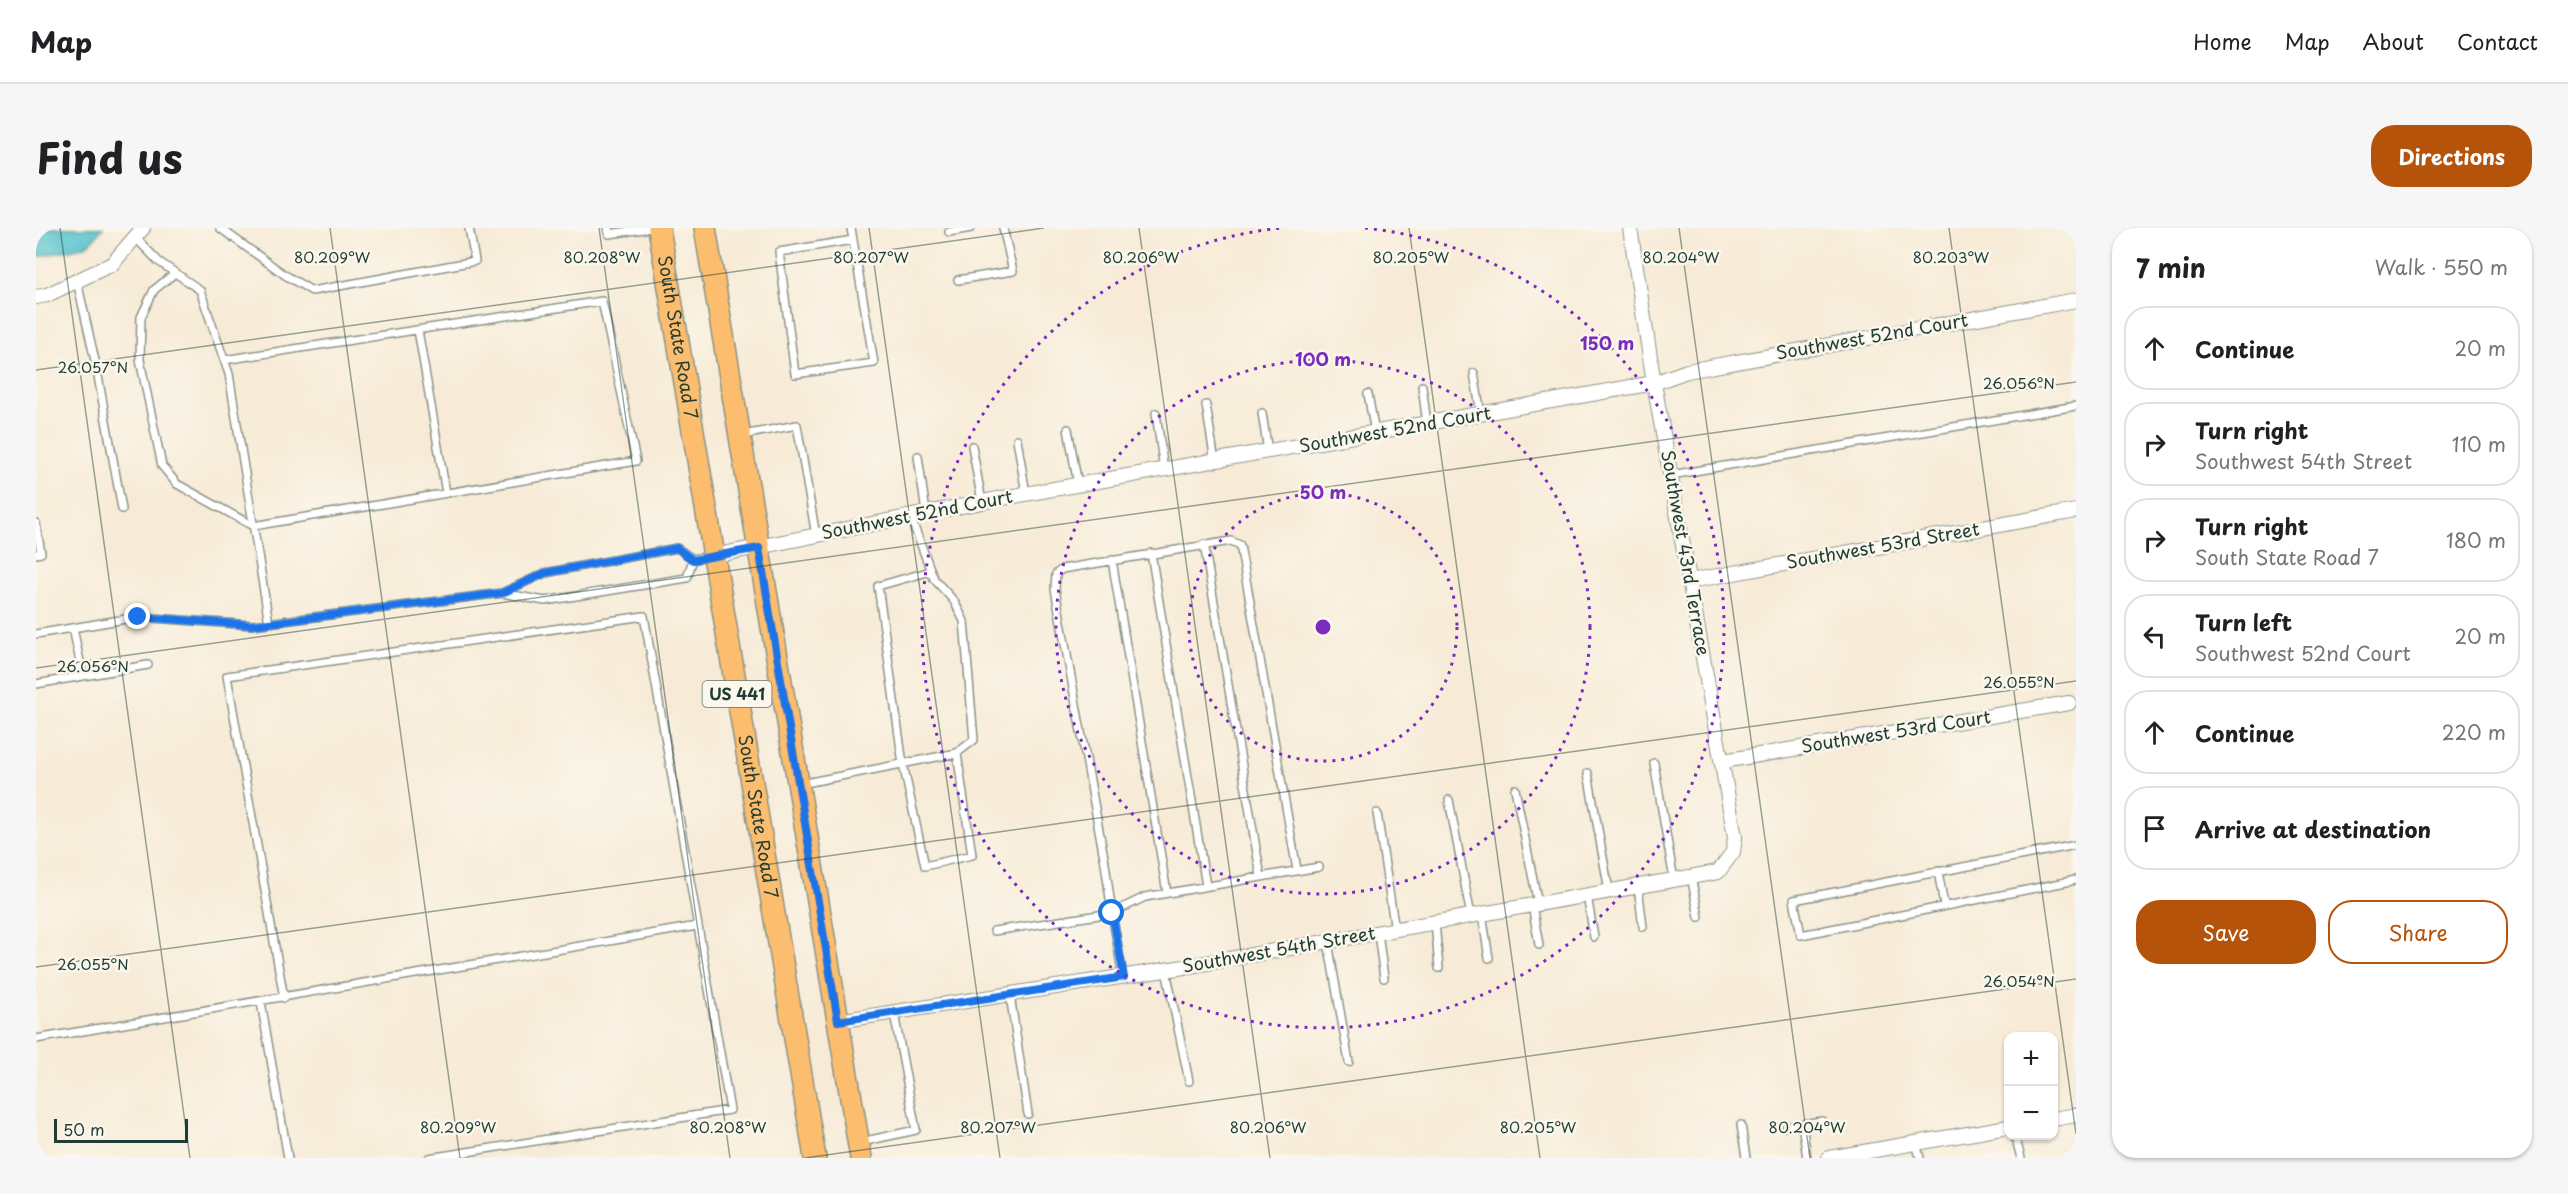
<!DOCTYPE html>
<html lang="en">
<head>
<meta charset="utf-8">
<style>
  :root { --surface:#fff; --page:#f6f6f6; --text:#202124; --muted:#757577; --line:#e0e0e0; --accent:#b45309 }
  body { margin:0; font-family:"Playpen Sans",sans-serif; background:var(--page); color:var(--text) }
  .controls { position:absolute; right:18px; bottom:18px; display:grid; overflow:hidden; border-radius:12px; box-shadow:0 2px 4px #0004 }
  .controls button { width:54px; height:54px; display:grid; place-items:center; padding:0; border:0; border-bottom:2px solid var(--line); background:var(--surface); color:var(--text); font:30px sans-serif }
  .scale { position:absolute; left:18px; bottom:15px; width:134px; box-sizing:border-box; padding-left:6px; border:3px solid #1f3d34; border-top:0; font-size:16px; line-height:21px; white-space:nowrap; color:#1f3d34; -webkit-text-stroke:4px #fbf7ec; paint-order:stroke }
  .stop { position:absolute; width:18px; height:18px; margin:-14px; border:4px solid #1a73e8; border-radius:50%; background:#fff }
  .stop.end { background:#1a73e8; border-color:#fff; box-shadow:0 2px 6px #0008 }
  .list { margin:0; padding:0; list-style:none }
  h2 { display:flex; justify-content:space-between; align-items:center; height:78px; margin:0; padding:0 24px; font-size:26px }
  h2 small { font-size:20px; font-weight:400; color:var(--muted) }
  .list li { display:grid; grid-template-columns:39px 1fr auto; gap:18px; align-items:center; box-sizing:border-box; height:84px; margin:0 12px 12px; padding:0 12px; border:2px solid var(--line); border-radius:24px }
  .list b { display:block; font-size:22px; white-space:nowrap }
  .list p { margin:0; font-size:20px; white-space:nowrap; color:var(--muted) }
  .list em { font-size:20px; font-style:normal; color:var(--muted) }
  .actions { display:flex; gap:12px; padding:18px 24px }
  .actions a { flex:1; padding:14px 0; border:2px solid var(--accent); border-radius:24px; text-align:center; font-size:21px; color:var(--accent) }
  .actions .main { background:var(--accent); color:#fff }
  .icon { flex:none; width:33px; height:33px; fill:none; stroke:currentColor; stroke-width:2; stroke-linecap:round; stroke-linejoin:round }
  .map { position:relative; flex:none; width:2040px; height:930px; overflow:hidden; border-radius:24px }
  header { display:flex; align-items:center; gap:36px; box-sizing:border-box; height:84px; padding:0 30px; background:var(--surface); border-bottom:2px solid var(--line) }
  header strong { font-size:28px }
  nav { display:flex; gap:33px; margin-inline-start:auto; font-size:21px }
  .intro { display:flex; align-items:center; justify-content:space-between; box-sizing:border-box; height:144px; padding:0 36px }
  h1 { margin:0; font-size:42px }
  .button { padding:15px 27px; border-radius:24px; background:var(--accent); color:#fff; font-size:21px; font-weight:700 }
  main { display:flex; gap:36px; padding:0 36px }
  aside { flex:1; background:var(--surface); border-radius:24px; box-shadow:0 2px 4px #0004 }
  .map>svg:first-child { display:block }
</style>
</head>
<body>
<header>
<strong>Map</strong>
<nav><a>Home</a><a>Map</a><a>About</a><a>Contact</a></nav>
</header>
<div class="intro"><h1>Find us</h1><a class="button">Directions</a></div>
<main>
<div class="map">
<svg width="2040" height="930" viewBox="0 0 2040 930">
  <rect width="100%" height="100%" fill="#fbf7ec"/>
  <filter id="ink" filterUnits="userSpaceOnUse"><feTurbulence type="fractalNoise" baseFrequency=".0167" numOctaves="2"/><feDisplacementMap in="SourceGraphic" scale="12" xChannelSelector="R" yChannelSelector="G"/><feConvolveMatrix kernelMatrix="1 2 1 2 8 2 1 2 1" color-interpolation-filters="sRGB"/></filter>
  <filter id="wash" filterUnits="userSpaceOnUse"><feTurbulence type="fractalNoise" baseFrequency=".008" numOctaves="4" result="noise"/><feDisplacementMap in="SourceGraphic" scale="24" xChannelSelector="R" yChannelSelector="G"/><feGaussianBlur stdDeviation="1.35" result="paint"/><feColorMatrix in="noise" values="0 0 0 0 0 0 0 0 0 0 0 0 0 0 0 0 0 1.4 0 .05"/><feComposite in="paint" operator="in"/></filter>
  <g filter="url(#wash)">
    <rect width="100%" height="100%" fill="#f7ebd7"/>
    <path fill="#56c2ce" stroke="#3a8081" stroke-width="1.5" d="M0 0H67L54 15 47 19 0 29Z"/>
  </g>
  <g filter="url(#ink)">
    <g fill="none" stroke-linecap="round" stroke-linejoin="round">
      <g stroke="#8b9486" stroke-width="10">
        <path id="lane" d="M184 0 249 47 276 63 439 33 433 0
          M572 0 573 6 615 0
          M815 0 817 12 838 135 759 146 743 24 817 12
          M913 4 935 0
          M99 9 122 33 164 62 193 146 233 395
          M139 45 118 62 105 89 104 132 126 238 141 256 217 298 600 233 566 73 188 132
          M922 52 977 43 967 0
          M41 53 60 137 86 281
          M382 102 410 265
          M1438 145 1445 186
          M1386 158 1391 196
          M1332 166 1339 205
          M1170 177 1179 234
          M1120 185 1128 242
          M1226 185 1232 224
          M1032 201 1042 257
          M707 207 761 197 780 308
          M981 211 990 266
          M936 218 946 274
          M882 228 890 285
          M1635 247 2040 178
          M0 295 5 325 0 326
          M1168 316 1225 649
          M1115 325 1170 658
          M1076 332 1131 665
          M895 343 842 358 867 536 889 638 936 627 921 525
          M466 365 509 373 651 350 657 331
          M37 400 47 448
          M0 406 102 389 216 397 466 365 509 345 641 320 657 331 675 328
          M0 456 112 437
          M1618 535 1638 652
          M1552 545 1573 663
          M764 556 921 525 938 512 928 393 918 373 898 351 874 288
          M1479 561 1502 676
          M1413 572 1435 688
          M1341 585 1359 702
          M2040 617 1758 672 1765 707 2040 652
          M1261 642 1204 317 1195 313 1026 341 1020 346 1019 361 1069 635 1076 685 1109 669 1283 639
          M1902 643 1908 677
          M1655 648 1663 689
          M1602 658 1607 699
          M1551 667 1558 709
          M1496 677 1503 717
          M1446 686 1453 730
          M1399 694 1403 740
          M958 703 1076 685 1087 749
          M1342 705 1348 750
          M1292 714 1313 834
          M1130 742 1153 853
          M974 767 992 886
          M248 770 191 448 608 388 694 882 393 930
          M225 774 252 930
          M0 811 661 698
          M1705 897 1710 930
          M1750 899 1766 896
          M1979 908 1985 930
          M825 914 880 902 858 785
          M1880 915 1884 930
          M1771 930 1766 896 1786 893"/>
      </g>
      <g stroke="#8b9486" stroke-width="16">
        <path id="street" d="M0 69 11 67 76 36 107 0
          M677 328 961 271 1618 155 1651 143 2040 72
          M1654 353 2040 283
          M1687 533 2033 475
          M802 793 1148 739 1682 644 1697 624 1699 609 1618 155 1594 0
          M2018 891 2040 887
          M1793 930 1972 899"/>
      </g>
      <g stroke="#8b9486" stroke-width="24">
        <g id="primary">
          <path id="s1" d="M623 0 779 930"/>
          <path d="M669 0 825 930"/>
        </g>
      </g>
      <use href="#lane" stroke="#fff" stroke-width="7"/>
      <use href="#street" stroke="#fff" stroke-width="14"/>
      <use href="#primary" stroke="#fcbd6e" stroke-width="21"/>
    </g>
  </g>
  <g fill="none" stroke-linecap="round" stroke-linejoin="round" filter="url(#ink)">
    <path stroke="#1a73e8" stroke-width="8" d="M102 389 216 397 233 395 466 365 509 345 641 320 657 332 723 320 802 793 1088 749 1076 685"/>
  </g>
  <path fill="none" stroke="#1f3d34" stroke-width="1.5" stroke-opacity="0.45" d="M24 0 154 930M294 0 424 930M563 0 694 930M833 0 964 930M1103 0 1234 930M1373 0 1504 930M1643 0 1774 930M1913 0 2040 906M0 142 1008 0M0 440 2040 154M0 739 2040 453M769 930 2040 751"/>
  <g fill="none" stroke="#7b2cbf" stroke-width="3" stroke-dasharray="3 6">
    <circle cx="1287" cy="399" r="134"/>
    <circle cx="1287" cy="399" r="267"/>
    <path d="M1329 0A401 401 0 1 1 1245 0"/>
  </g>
  <g text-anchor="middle" stroke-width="5" stroke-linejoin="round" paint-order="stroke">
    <rect fill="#fbf7ec" stroke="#61756b" stroke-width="1.5" x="666.5" y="453" width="69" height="26" rx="4.5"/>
    <g font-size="16" font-weight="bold" fill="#1f3d34">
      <text x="701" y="472">US 441</text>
    </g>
    <g font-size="18" fill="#1f3d34" stroke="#fbf7ec">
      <text transform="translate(1836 109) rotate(-10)" y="6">Southwest 52nd Court</text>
      <text dy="6" stroke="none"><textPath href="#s1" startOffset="111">South State Road 7</textPath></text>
      <text transform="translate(1359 202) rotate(-10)" y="6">Southwest 52nd Court</text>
      <text transform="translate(881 287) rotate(-11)" y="6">Southwest 52nd Court</text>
      <text transform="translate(1847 318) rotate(-10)" y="6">Southwest 53rd Street</text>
      <text transform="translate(1649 325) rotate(80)" y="6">Southwest 43rd Terrace</text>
      <text transform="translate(1860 504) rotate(-9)" y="6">Southwest 53rd Court</text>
      <text dy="6" stroke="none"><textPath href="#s1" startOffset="597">South State Road 7</textPath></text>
      <text transform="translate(1243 722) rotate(-10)" y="6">Southwest 54th Street</text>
    </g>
  </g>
  <g font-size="15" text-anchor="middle" fill="#1f3d34" stroke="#fbf7ec" stroke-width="5" stroke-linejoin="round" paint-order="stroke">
    <text x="296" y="35">80.209°W</text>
    <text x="566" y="35">80.208°W</text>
    <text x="835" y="35">80.207°W</text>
    <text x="1105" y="35">80.206°W</text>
    <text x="1375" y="35">80.205°W</text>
    <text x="1645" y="35">80.204°W</text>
    <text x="1915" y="35">80.203°W</text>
    <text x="57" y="145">26.057°N</text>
    <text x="1983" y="161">26.056°N</text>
    <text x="57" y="444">26.056°N</text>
    <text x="1983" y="460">26.055°N</text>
    <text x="57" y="742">26.055°N</text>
    <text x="1983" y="759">26.054°N</text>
    <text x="422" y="905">80.209°W</text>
    <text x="692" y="905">80.208°W</text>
    <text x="962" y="905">80.207°W</text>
    <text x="1232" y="905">80.206°W</text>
    <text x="1502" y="905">80.205°W</text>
    <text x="1771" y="905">80.204°W</text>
  </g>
  <circle cx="1287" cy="399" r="9" fill="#7b2cbf" stroke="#fbf7ec" stroke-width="3"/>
  <g font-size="18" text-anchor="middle" font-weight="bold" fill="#7b2cbf" stroke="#fbf7ec" stroke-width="5" stroke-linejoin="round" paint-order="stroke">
    <text x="1571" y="122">150 m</text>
    <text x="1287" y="138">100 m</text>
    <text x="1287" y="271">50 m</text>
  </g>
</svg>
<div class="controls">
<button>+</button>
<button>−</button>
</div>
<div class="scale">50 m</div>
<div class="stop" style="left:1076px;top:685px"></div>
<div class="stop end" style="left:102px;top:389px"></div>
</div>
<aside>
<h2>7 min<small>Walk · 550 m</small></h2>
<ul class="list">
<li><svg class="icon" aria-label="ahead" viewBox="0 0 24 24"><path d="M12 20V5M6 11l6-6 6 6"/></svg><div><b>Continue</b></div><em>20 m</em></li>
<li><svg class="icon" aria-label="right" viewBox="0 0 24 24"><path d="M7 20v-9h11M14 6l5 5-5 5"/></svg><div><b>Turn right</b><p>Southwest 54th Street</p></div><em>110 m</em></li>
<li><svg class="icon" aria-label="right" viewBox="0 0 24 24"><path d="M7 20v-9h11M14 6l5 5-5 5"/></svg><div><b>Turn right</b><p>South State Road 7</p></div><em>180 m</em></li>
<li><svg class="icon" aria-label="left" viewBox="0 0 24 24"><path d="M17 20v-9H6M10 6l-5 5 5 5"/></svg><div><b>Turn left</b><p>Southwest 52nd Court</p></div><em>20 m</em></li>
<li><svg class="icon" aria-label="ahead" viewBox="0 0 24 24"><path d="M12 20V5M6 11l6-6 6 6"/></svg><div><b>Continue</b></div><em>220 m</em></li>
<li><svg class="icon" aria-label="arrive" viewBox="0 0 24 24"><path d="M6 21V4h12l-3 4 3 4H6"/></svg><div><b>Arrive at destination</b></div></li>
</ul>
<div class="actions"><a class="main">Save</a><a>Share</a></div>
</aside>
</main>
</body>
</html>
